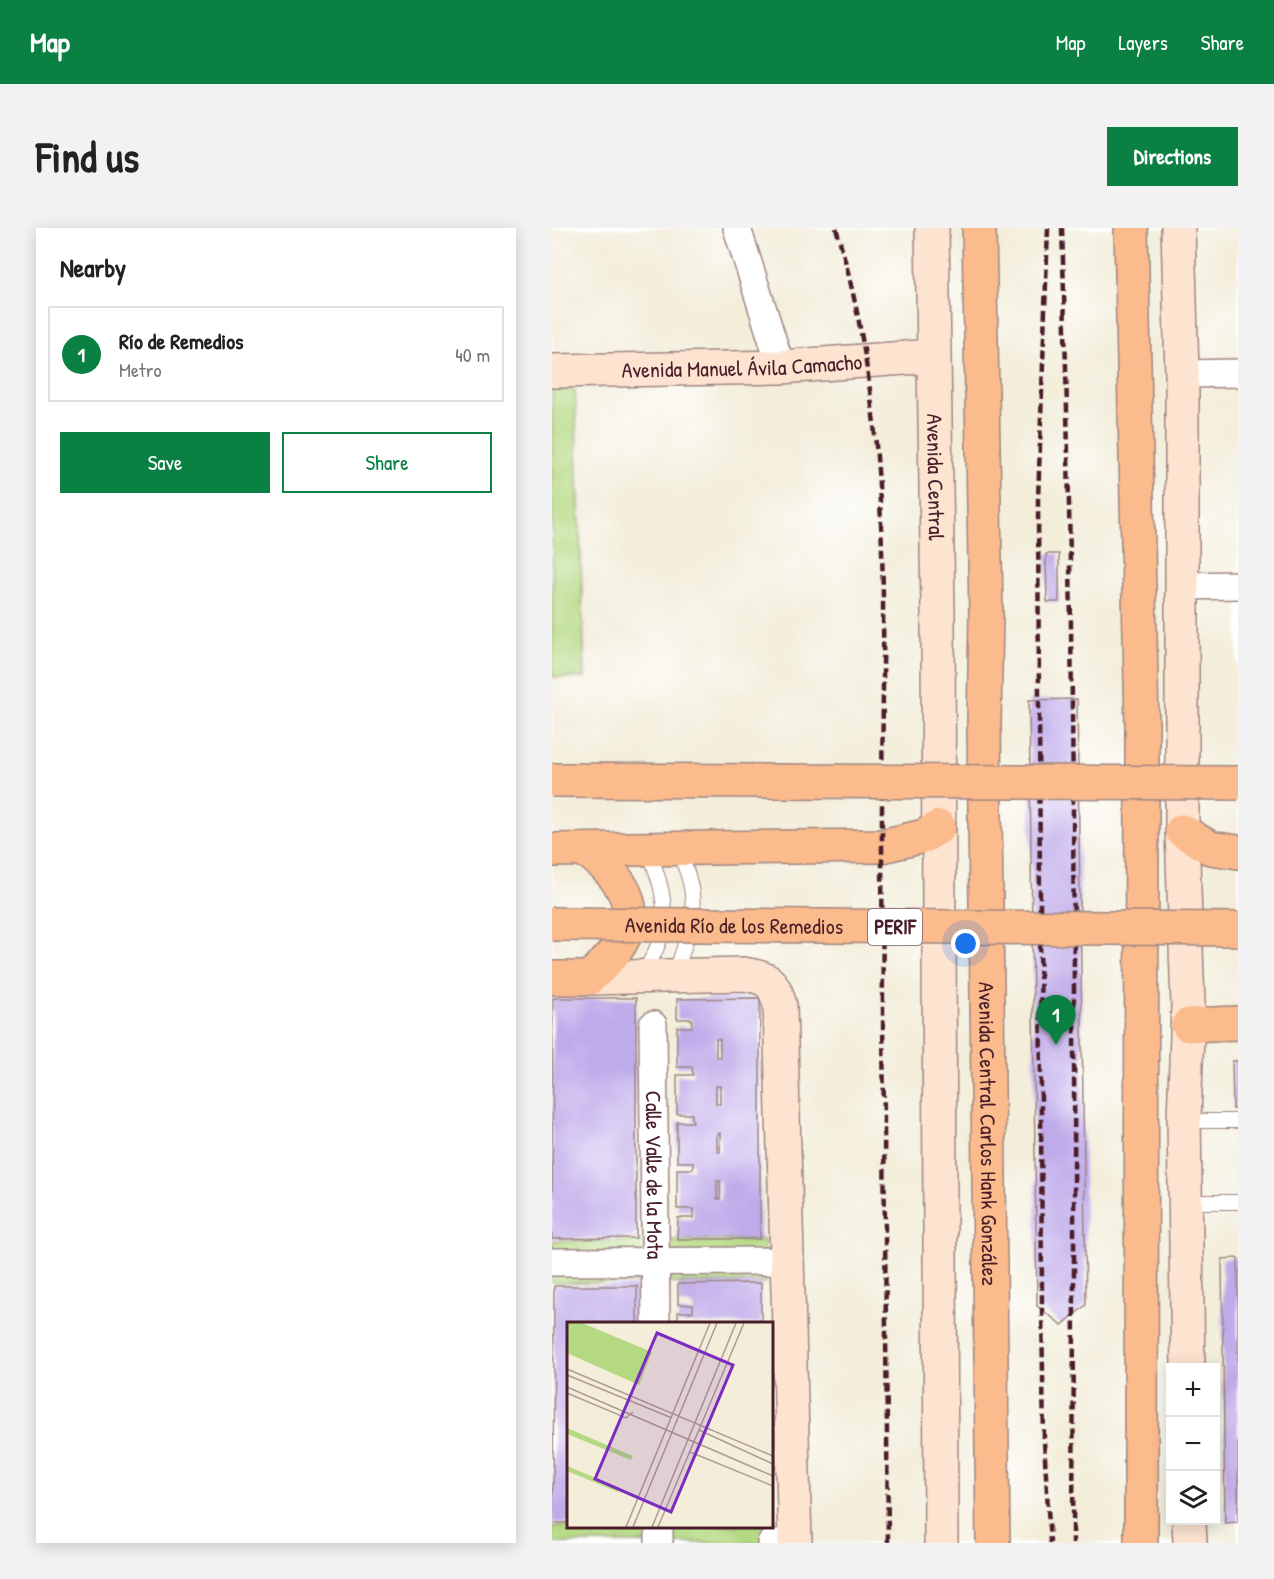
<!DOCTYPE html>
<html lang="en">
<head>
<meta charset="utf-8">
<style>
  :root { --surface:#fff; --page:#f2f2f2; --text:#222; --muted:#767676; --line:#e0e0e0; --accent:#0b8043 }
  body { margin:0; font-family:"Patrick Hand",sans-serif; background:var(--page); color:var(--text) }
  .controls { position:absolute; right:18px; bottom:18px; display:grid; overflow:hidden; border-radius:0px; box-shadow:0 3px 15px #0003 }
  .controls button { width:54px; height:54px; display:grid; place-items:center; padding:0; border:0; border-bottom:2px solid var(--line); background:var(--surface); color:var(--text); font:30px sans-serif }
  .you { position:absolute; left:414px; top:716px; width:21px; height:21px; margin:-15px; border:4px solid #fff; border-radius:50%; background:#1a73e8; box-shadow:0 0 0 9px #1a73e833 }
  .badge { display:grid; place-items:center; width:39px; height:39px; border-radius:50%; background:var(--accent); color:#fff; font-size:20px; font-weight:700 }
  .pin { position:absolute; translate:-50% -50px; filter:drop-shadow(0 2px 3px #0008) }
  .pin::after { content:''; position:absolute; top:32px; width:21px; height:18px; background:inherit; clip-path:polygon(0 0,100% 0,50% 100%) }
  .list { margin:0; padding:0; list-style:none }
  h2 { display:flex; justify-content:space-between; align-items:center; height:78px; margin:0; padding:0 24px; font-size:26px }
  h2 small { font-size:20px; font-weight:400; color:var(--muted) }
  .list li { display:grid; grid-template-columns:39px 1fr auto; gap:18px; align-items:center; box-sizing:border-box; height:96px; margin:0 12px 12px; padding:0 12px; border:2px solid var(--line); border-radius:0px }
  .list b { display:block; font-size:22px; white-space:nowrap }
  .list p { margin:0; font-size:20px; white-space:nowrap; color:var(--muted) }
  .list em { font-size:20px; font-style:normal; color:var(--muted) }
  .actions { display:flex; gap:12px; padding:18px 24px }
  .actions a { flex:1; padding:14px 0; border:2px solid var(--accent); border-radius:0px; text-align:center; font-size:21px; color:var(--accent) }
  .actions .main { background:var(--accent); color:#fff }
  .icon { flex:none; width:33px; height:33px; fill:none; stroke:currentColor; stroke-width:2; stroke-linecap:round; stroke-linejoin:round }
  .map { position:relative; flex:none; width:686px; height:1315px; overflow:hidden; border-radius:0px }
  header { display:flex; align-items:center; gap:36px; box-sizing:border-box; height:84px; padding:0 30px; background:var(--accent); color:#fff }
  header strong { font-size:28px }
  nav { display:flex; gap:33px; margin-inline-start:auto; font-size:21px }
  .intro { display:flex; align-items:center; justify-content:space-between; box-sizing:border-box; height:144px; padding:0 36px }
  h1 { margin:0; font-size:42px }
  .button { padding:15px 27px; border-radius:0px; background:var(--accent); color:#fff; font-size:21px; font-weight:700 }
  main { display:flex; gap:36px; padding:0 36px }
  aside { flex:1; background:var(--surface); border-radius:0px; box-shadow:0 3px 15px #0003 }
  .map>svg:first-child { display:block }
</style>
</head>
<body>
<header>
<strong>Map</strong>
<nav><a>Map</a><a>Layers</a><a>Share</a></nav>
</header>
<div class="intro"><h1>Find us</h1><a class="button">Directions</a></div>
<main>
<aside>
<h2>Nearby<small></small></h2>
<ul class="list">
<li><span class="badge">1</span><div><b>Río de Remedios</b><p>Metro</p></div><em>40 m</em></li>
</ul>
<div class="actions"><a class="main">Save</a><a>Share</a></div>
</aside>
<div class="map">
<svg width="686" height="1315" viewBox="0 0 686 1315">
  <rect width="100%" height="100%" fill="#fff"/>
  <filter id="ink" filterUnits="userSpaceOnUse"><feTurbulence type="fractalNoise" baseFrequency=".0167" numOctaves="2"/><feDisplacementMap in="SourceGraphic" scale="12" xChannelSelector="R" yChannelSelector="G"/><feConvolveMatrix kernelMatrix="1 2 1 2 8 2 1 2 1" color-interpolation-filters="sRGB"/></filter>
  <filter id="wash" filterUnits="userSpaceOnUse"><feTurbulence type="fractalNoise" baseFrequency=".008" numOctaves="4" result="noise"/><feDisplacementMap in="SourceGraphic" scale="24" xChannelSelector="R" yChannelSelector="G"/><feGaussianBlur stdDeviation="1.35" result="paint"/><feColorMatrix in="noise" values="0 0 0 0 0 0 0 0 0 0 0 0 0 0 0 0 0 1.4 0 .05"/><feComposite in="paint" operator="in"/></filter>
  <g filter="url(#wash)">
    <rect width="100%" height="100%" fill="#f3edd9"/>
    <path fill="#b4d982" stroke="#7f7c56" stroke-width="1.5" d="M0 162H23L33 450 0 449Z
      M213 1012V1055H0V1013Z
      M219 1297 220 1315H0V1298Z"/>
    <g id="blocks">
      <path fill="#c0abea" fill-rule="evenodd" d="M494 326H507V374H495Z
        M525 471 534 1077 510 1097 485 1078 477 472Z
        M1 770H84V1010L0 1011Z
        M208 770V1011H125L126 990H141V981H125V941H141V934H125V894H141L140 890V886H125V847H141L140 839H125V799H140V791H125V771ZM164 811H168V829H164ZM164 858H168V876H164ZM168 905V924L165 923V906ZM165 953H168V971H165Z
        M680 833H686V881H681Z
        M686 1030V1294L673 1295 670 1031Z
        M209 1055V1096H126V1084H141V1077L126 1076V1056Z
        M2 1058H85V1096H16V1295H1Z"/>
    </g>
  </g>
  <g filter="url(#ink)">
    <use href="#blocks" fill-opacity="0" stroke="#9e8682" stroke-width="1.5"/>
    <g fill="none" stroke-linecap="round" stroke-linejoin="round">
      <g stroke="#9e8682" stroke-width="16">
        <path id="lane" d="M91 747C97 735 106 721 109 708 117 677 107 648 95 620
          M123 748C139 694 152 674 125 621
          M632 893H686
          M634 974H686"/>
      </g>
      <g stroke="#9e8682" stroke-width="30">
        <g id="street">
          <path d="M185 0 229 139"/>
          <path d="M630 146 686 145"/>
          <path d="M630 358 686 357"/>
          <path id="s1" d="M101 797 104 1096"/>
          <path d="M0 1034 236 1033"/>
          <path d="M107 1298V1315"/>
          <path d="M219 1315H243"/>
        </g>
      </g>
      <g stroke="#9e8682" stroke-width="36">
        <g id="secondary">
          <path id="s2" d="M380 0 386 383 389 1315"/>
          <path d="M626 0 630 146V603L636 777 632 893 636 1140"/>
          <path id="s3" d="M0 143 229 139 381 128"/>
          <path d="M37 750 191 746C216 750 222 753 228 778L243 1315"/>
          <path d="M637 1292 638 1315"/>
        </g>
      </g>
      <g stroke="#9e8682" stroke-width="36">
        <g id="highway">
          <path id="s4" d="M427 0 434 387 432 496 441 1315"/>
          <path d="M579 0 590 498 589 1315"/>
          <path d="M630 603 658 620 686 624"/>
          <path d="M0 622 330 618 372 608 387 599"/>
          <path d="M0 750H37C90 705 93 667 35 623"/>
          <path d="M636 797 686 795"/>
        </g>
      </g>
      <use href="#lane" stroke="#fff" stroke-width="14"/>
      <use href="#street" stroke="#fff" stroke-width="27"/>
      <use href="#secondary" stroke="#fde4d1" stroke-width="33"/>
      <use href="#highway" stroke="#fbbb8c" stroke-width="33"/>
      <path stroke="#4a1f2b" stroke-width="4.5" stroke-dasharray="9 4.5" stroke-linecap="butt" d="M284 0C345 205 329 408 330 619 331 851 334 1083 336 1315
        M496 0 486 271 490 1082 492 1213 498 1315
        M510 0C524 438 523 877 521 1315"/>
      <g stroke="#9e8682" stroke-width="36" stroke-linecap="butt">
        <g id="highway-bridge">
          <path d="M0 552 686 555"/>
          <path id="s5" d="M0 696 686 701"/>
        </g>
      </g>
      <use href="#highway-bridge" stroke="#fbbb8c" stroke-width="33"/>
    </g>
  </g>
  <g text-anchor="middle" stroke-width="4.5" stroke-linejoin="round" paint-order="stroke">
    <rect fill="#fff" stroke="#80626b" stroke-width="1.5" x="316" y="681" width="54" height="36" rx="4.5"/>
    <g font-size="21" font-weight="bold" fill="#4a1f2b">
      <text x="343" y="706">PERIF</text>
    </g>
    <g font-size="22" fill="#4a1f2b" stroke="#fff">
      <text dy="8" stroke="none"><textPath href="#s3" startOffset="190">Avenida Manuel Ávila Camacho</textPath></text>
      <text dy="8" stroke="none"><textPath href="#s2" startOffset="249">Avenida Central</textPath></text>
      <text dy="8" stroke="none"><textPath href="#s5" startOffset="182">Avenida Río de los Remedios</textPath></text>
      <text dy="8" stroke="none"><textPath href="#s4" startOffset="906">Avenida Central Carlos Hank González</textPath></text>
      <text dy="8" stroke="none"><textPath href="#s1" startOffset="150">Calle Valle de la Mota</textPath></text>
    </g>
  </g>
  <g transform="translate(15 1094)">
    <rect width="206" height="206" fill="#f3edd9"/>
    <path d="M0 1H15L85 30 72 63 0 31ZM0 106 66 134 64 138 0 112ZM0 144 53 166 51 170 0 149Z" fill="#b4d982"/>
    <path fill="none" stroke="#af9b93" stroke-width="1.5" d="M0 47 206 134M0 53 105 96M0 65 206 154M0 71 59 96 66 90M132 108 206 142M123 130 206 164M59 205 143 1M66 205 150 1M85 205 169 1M91 205 177 1"/>
    <path fill="#7b2cbf" fill-opacity="0.15" stroke="#7b2cbf" stroke-width="3" d="M90 11 166 43 104 190 28 157Z"/>
    <rect width="206" height="206" fill="none" stroke="#4a1f2b" stroke-width="3"/>
  </g>
</svg>
<div class="controls">
<button>+</button>
<button>−</button>
<button><svg class="icon" aria-label="layers" viewBox="0 0 24 24"><path d="M12 4l9 5-9 5-9-5zM3 14l9 5 9-5"/></svg></button>
</div>
<div class="you"></div>
<div class="pin badge" style="left:504px;top:817px">1</div>
</div>
</main>
</body>
</html>
